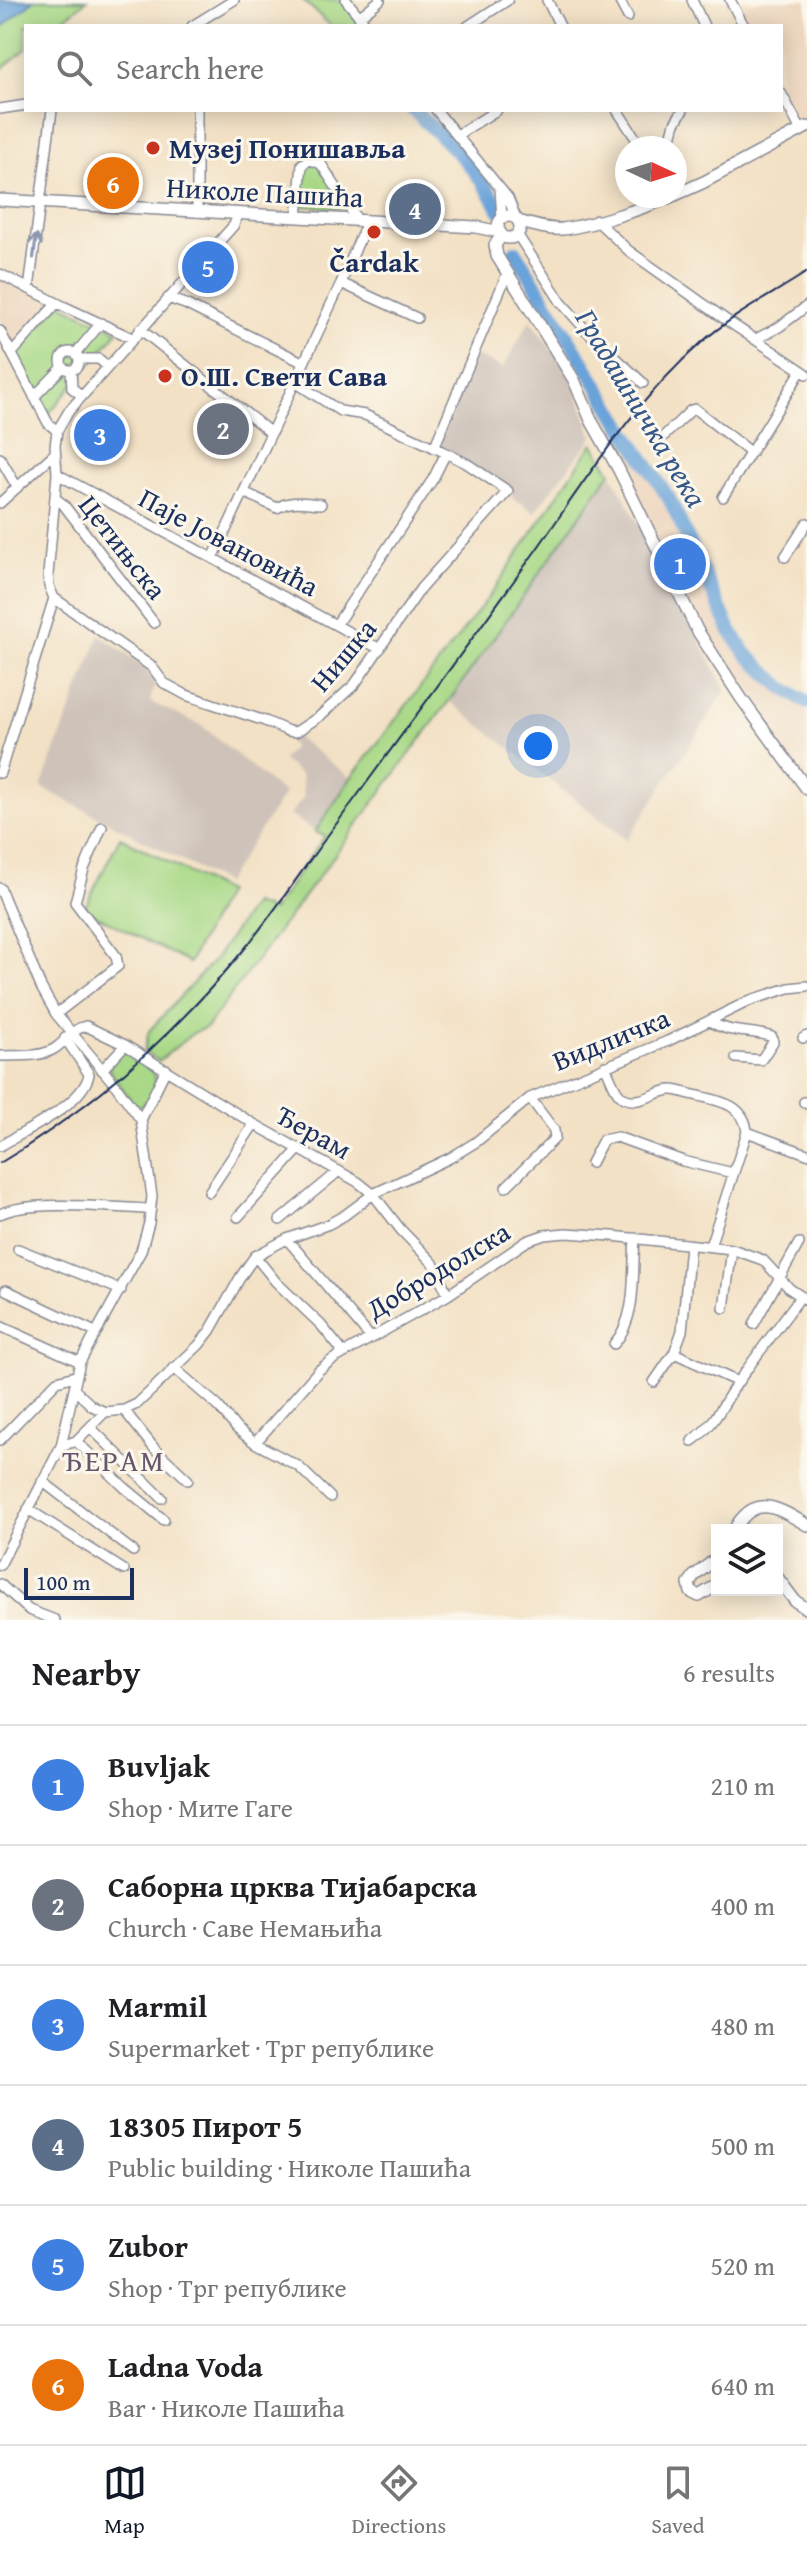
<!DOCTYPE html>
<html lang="en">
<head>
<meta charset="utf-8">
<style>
  :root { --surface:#fff; --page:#f6f6f6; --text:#202124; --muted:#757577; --line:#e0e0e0; --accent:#111827 }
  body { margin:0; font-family:"Gentium Book Plus",serif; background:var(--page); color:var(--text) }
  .controls { position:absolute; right:24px; bottom:24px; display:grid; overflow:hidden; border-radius:0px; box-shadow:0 4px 20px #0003 }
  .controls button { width:72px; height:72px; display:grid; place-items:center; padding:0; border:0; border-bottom:2px solid var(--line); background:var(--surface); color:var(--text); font:40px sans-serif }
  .compass { position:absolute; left:615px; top:136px; width:72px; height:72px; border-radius:50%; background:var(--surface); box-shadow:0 4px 20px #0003; rotate:94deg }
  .scale { position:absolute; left:24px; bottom:20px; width:110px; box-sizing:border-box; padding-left:8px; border:4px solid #1b2f5e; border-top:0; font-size:22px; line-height:28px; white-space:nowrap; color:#1b2f5e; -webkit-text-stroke:6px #fbf7ec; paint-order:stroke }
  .you { position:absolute; left:538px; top:746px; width:28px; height:28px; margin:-20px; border:6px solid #fff; border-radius:50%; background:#1a73e8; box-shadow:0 0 0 12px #1a73e833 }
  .badge { display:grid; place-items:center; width:52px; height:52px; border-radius:50%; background:var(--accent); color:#fff; font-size:26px; font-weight:700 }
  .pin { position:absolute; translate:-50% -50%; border:4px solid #fff; box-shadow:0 2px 8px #0006 }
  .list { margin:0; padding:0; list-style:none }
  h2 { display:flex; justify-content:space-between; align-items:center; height:104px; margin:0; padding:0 32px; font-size:34px }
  h2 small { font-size:26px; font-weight:400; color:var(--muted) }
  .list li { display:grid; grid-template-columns:52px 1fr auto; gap:24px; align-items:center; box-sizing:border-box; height:120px; padding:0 32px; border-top:2px solid var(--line) }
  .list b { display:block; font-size:30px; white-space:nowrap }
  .list p { margin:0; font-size:26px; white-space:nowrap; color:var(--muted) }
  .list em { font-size:26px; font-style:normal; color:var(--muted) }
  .icon { flex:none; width:44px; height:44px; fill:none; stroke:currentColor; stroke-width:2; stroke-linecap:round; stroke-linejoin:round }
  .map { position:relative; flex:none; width:807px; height:1620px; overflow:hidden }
  .search { position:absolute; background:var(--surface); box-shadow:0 4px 20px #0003; left:24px; right:24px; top:24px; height:88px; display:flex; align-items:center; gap:20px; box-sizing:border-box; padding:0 28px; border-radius:0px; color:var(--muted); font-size:30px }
  .sheet { height:824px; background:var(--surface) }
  nav { display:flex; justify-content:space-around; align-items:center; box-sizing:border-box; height:112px; border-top:2px solid var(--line); background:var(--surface); font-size:22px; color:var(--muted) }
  nav a { display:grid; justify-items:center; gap:4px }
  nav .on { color:var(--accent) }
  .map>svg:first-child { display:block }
</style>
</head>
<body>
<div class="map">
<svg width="807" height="1620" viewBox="0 0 807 1620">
  <rect width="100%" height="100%" fill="#fbf7ec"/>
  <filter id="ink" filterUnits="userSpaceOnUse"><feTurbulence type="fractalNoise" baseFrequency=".0125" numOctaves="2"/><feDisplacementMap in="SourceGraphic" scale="16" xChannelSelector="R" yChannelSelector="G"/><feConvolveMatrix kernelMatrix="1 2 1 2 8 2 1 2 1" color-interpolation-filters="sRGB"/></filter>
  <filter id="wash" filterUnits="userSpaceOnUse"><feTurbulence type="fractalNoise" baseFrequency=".006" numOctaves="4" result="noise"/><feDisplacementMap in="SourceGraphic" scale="32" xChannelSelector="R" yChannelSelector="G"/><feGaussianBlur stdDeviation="1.8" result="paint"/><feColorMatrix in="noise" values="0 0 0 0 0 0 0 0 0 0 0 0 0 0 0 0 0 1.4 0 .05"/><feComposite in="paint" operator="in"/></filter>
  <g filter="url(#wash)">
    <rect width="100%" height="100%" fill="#f3e1c5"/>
    <path fill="#ecd3ba" d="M759 0H807V116L798 121 781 91V26H745L737 10Z
      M0 275 61 304 14 353 0 332Z
      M627 445 661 494 675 520 706 597 731 643 755 669 807 708V786L727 676 650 532 618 459Z"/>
    <path fill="#cec2b9" d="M530 320 571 376 593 437 534 512 438 446 476 356 503 368Z
      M611 472 726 690 627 840 449 701Z
      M100 635 146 668 155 684 150 702 201 725 284 794 225 883 41 787Z
      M295 736 351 778 315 832 290 815 303 798 301 775 282 760 293 747 289 741Z"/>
    <path fill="#a9d987" stroke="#628472" stroke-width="2" d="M0 0H87L55 26H26V49L0 70Z
      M303 0H341L363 26H331Z
      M317 163 349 209 300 206 303 164Z
      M61 304 118 331 46 417 14 353Z
      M593 443 611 472 449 701 207 1027 193 1033 159 1061 144 1052 149 1031 215 959 253 904 272 911 325 836 315 832 351 778 488 598Z
      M120 837 226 892 189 963 84 909Z
      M123 1049C151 1066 170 1077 141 1107L133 1103 108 1068Z"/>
    <path fill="#69a3d9" stroke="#42699c" stroke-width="2" d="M0 0H34L0 29Z"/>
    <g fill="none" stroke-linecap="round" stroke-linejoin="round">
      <path stroke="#69a3d9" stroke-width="14" d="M413 110C446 141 480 170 500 211
        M515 251 629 437 670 500 731 632 747 655 781 686 807 703"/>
    </g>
  </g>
  <g filter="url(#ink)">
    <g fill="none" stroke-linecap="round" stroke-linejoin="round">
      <g stroke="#878892" stroke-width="12">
        <path id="minor" d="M346 0 367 26
          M547 0 560 26
          M619 0 628 17
          M692 0 704 26
          M730 0 744 26
          M359 17 380 0
          M192 26 234 0
          M468 26 508 0
          M781 93 801 130
          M0 109 26 105
          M436 110 508 198 516 218
          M617 110 642 148
          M457 135 497 110
          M668 148 675 123 683 110
          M500 189 502 219
          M197 212V110
          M297 217 302 164 311 160 321 164 358 221
          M596 220 629 251 729 322 807 374
          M517 234 561 302 585 329 643 383
          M0 274 63 306 132 338
          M341 283 417 318
          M29 289 52 110
          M168 298 185 304 304 363
          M140 329 271 433
          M0 331 48 423 57 431
          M756 339 779 327 807 306
          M61 361a9 9 0 1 1 18 0a9 9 0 1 1-18 0Z
          M12 353 57 303
          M76 353 101 323
          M79 359H99L108 367
          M71 370 72 388 81 395
          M34 397 63 367
          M665 435 691 410 695 409 751 453
          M434 448 507 274
          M0 458 17 487
          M57 474 380 649
          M244 492 277 508C290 499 306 503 321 504
          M723 497 801 371
          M55 498 63 504 154 623
          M0 503 54 454
          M785 557 807 523
          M213 558 341 283 367 222
          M54 598 152 667 164 683 186 695 265 721 288 731 296 732 320 716 355 684 421 588 508 491 466 463 446 453 365 415 340 411 295 382
          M336 625 433 479 446 453
          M0 773 54 598 49 586 48 575 57 474 55 446 57 431 69 411 234 225 238 214
          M0 888 41 987 56 1014 116 1086 141 1120
          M56 1014 118 966 116 956 75 902 84 869 102 827
          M709 1021C732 1035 749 1029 772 1037L773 1042 761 1060 736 1058
          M803 1038 807 1036
          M125 1045 254 1124 358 1182 373 1194 401 1230 433 1263 448 1295
          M0 1056C17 1055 39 1058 54 1049 66 1042 71 1029 86 1026L125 1045 102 1070
          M605 1066C610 1075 615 1094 624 1098 640 1106 657 1090 672 1090 678 1090 685 1093 690 1094 714 1100 745 1102 747 1132L807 1154
          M804 1102 807 1104
          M0 1146C25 1131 84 1104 89 1074L65 1038
          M591 1163 603 1140 617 1137 683 1161 733 1173
          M506 1187 555 1138 554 1130 530 1098
          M209 1192 254 1124
          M0 1214C30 1199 115 1208 151 1209
          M238 1217 299 1149
          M280 1220 339 1171
          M287 1239 370 1337
          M710 1246 747 1132
          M18 1249 121 1290
          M255 1256 276 1282 321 1325 343 1352
          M6 1290 95 1332
          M724 1308 732 1249
          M754 1324 799 1243
          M0 1326 80 1362
          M614 1344C638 1317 632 1273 635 1238
          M674 1353 738 1382
          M174 1368 218 1406 237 1429 255 1443 298 1466 330 1497
          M654 1382 674 1353 682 1331 690 1245
          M75 1390 92 1406 105 1412 124 1410 137 1404 199 1345 210 1331 241 1276 255 1256 287 1239 329 1224 345 1215 373 1194 450 1158 476 1142 530 1098 668 1041 751 1000 789 988 807 986
          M124 1410 154 1448 188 1480
          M90 1427 162 1498
          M0 1440 57 1381 75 1376
          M76 1441 124 1487 164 1520
          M692 1441C716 1424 722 1405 738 1382 758 1353 780 1325 801 1296
          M255 1443 319 1370 332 1360 448 1295 527 1241 544 1235 566 1233 612 1236 732 1249 763 1260 790 1289 807 1300
          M61 1446 76 1441 105 1412
          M42 1481 133 1551
          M28 1509 124 1570
          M0 1565 61 1446 80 1362 141 1251 149 1223 152 1196 141 1120 166 1069
          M0 1584 29 1610 55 1620"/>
      </g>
      <g stroke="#878892" stroke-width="14">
        <path id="major" d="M675 195 704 182 807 127
          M0 200 476 227 500 232
          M498 227a11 11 0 1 1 22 0a11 11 0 1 1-22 0Z
          M518 221C532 225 547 230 562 229 590 226 645 208 672 196
          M502 235 495 245 497 256 574 380 591 420 619 470 697 630 741 698 807 789
          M734 1530C755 1492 778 1508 807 1525
          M717 1558 694 1576 689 1584 691 1592 699 1596 717 1585
          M777 1577 795 1601 807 1609"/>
      </g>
      <use href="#minor" stroke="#fff" stroke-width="9"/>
      <use href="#major" stroke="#fff" stroke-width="11"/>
      <path stroke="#1b2f5e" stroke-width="2" d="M0 1163C95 1106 176 1033 246 947 279 906 308 861 340 819 405 731 470 642 534 553 586 480 633 403 701 343 732 315 772 295 807 272"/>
    </g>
    <defs><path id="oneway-shaft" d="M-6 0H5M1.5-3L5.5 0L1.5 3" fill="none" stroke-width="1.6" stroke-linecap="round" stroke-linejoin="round" transform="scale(2)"/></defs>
    <use stroke="#8d97ae" href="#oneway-shaft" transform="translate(35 246) rotate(-83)"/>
  </g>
  <g fill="#c8321e" stroke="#fbf7ec" stroke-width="3">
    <circle cx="153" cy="148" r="8"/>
    <circle cx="374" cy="232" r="8"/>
    <circle cx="165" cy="376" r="8"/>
  </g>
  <g text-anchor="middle" stroke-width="6" stroke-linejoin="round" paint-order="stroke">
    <g font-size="28" font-weight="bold" fill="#1b2f5e" stroke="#fbf7ec" text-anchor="start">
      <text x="169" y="158">Музеј Понишавља</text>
      <text x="374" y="272" text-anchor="middle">Čardak</text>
      <text x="181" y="386">О.Ш. Свети Сава</text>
    </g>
    <g font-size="28" fill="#1b2f5e" stroke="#fbf7ec">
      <text transform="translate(265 192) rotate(3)" y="10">Николе Пашића</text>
      <text transform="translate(229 542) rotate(28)" y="10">Паје Јовановића</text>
      <text transform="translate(123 547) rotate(52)" y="10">Цетињска</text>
      <text transform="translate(343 655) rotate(-50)" y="10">Нишка</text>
      <text transform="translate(611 1039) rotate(-22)" y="10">Видличка</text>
      <text transform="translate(314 1132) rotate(29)" y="10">Ђерам</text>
      <text transform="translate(438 1270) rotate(-31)" y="10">Добродолска</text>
    </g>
    <g font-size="30" font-style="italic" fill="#365889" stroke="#fbf7ec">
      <text transform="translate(641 408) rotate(59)" y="10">Градашничка река</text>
    </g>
    <g font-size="30" letter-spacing="2" fill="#66576d" stroke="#fbf7ec">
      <text x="114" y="1471">ЂЕРАМ</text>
    </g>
  </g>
</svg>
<div class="controls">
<button><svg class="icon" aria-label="layers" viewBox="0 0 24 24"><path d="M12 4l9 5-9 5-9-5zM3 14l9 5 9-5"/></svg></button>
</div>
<svg class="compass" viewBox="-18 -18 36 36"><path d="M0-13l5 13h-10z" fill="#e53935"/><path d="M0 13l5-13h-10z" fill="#757577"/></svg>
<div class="scale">100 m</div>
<div class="you"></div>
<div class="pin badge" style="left:680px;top:564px;background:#3f7fe0">1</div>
<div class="pin badge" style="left:223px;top:429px;background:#6b7280">2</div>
<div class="pin badge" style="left:100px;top:435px;background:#3f7fe0">3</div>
<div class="pin badge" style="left:415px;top:209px;background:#5c6f8a">4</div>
<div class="pin badge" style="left:208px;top:267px;background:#3f7fe0">5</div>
<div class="pin badge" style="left:113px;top:183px;background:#e8710a">6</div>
<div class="search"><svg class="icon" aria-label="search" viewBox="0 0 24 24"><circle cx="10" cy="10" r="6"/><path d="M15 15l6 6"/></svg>Search here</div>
</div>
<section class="sheet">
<h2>Nearby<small>6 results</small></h2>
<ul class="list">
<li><span class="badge" style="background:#3f7fe0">1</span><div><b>Buvljak</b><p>Shop · Мите Гаге</p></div><em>210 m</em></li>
<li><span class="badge" style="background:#6b7280">2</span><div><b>Саборна црква Тијабарска</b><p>Church · Саве Немањића</p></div><em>400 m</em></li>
<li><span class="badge" style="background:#3f7fe0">3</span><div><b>Marmil</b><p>Supermarket · Трг републике</p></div><em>480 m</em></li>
<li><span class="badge" style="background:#5c6f8a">4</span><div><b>18305 Пирот 5</b><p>Public building · Николе Пашића</p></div><em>500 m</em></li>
<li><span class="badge" style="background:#3f7fe0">5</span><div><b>Zubor</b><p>Shop · Трг републике</p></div><em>520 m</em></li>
<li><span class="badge" style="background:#e8710a">6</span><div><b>Ladna Voda</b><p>Bar · Николе Пашића</p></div><em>640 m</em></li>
</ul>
</section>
<nav>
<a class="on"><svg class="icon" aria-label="map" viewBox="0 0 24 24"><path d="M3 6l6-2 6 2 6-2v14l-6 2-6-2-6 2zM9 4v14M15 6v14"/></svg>Map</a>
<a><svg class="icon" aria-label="directions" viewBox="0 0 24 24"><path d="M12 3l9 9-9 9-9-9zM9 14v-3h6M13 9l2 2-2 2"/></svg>Directions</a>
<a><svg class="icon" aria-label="saved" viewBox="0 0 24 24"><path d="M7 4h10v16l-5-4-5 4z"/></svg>Saved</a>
</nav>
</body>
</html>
